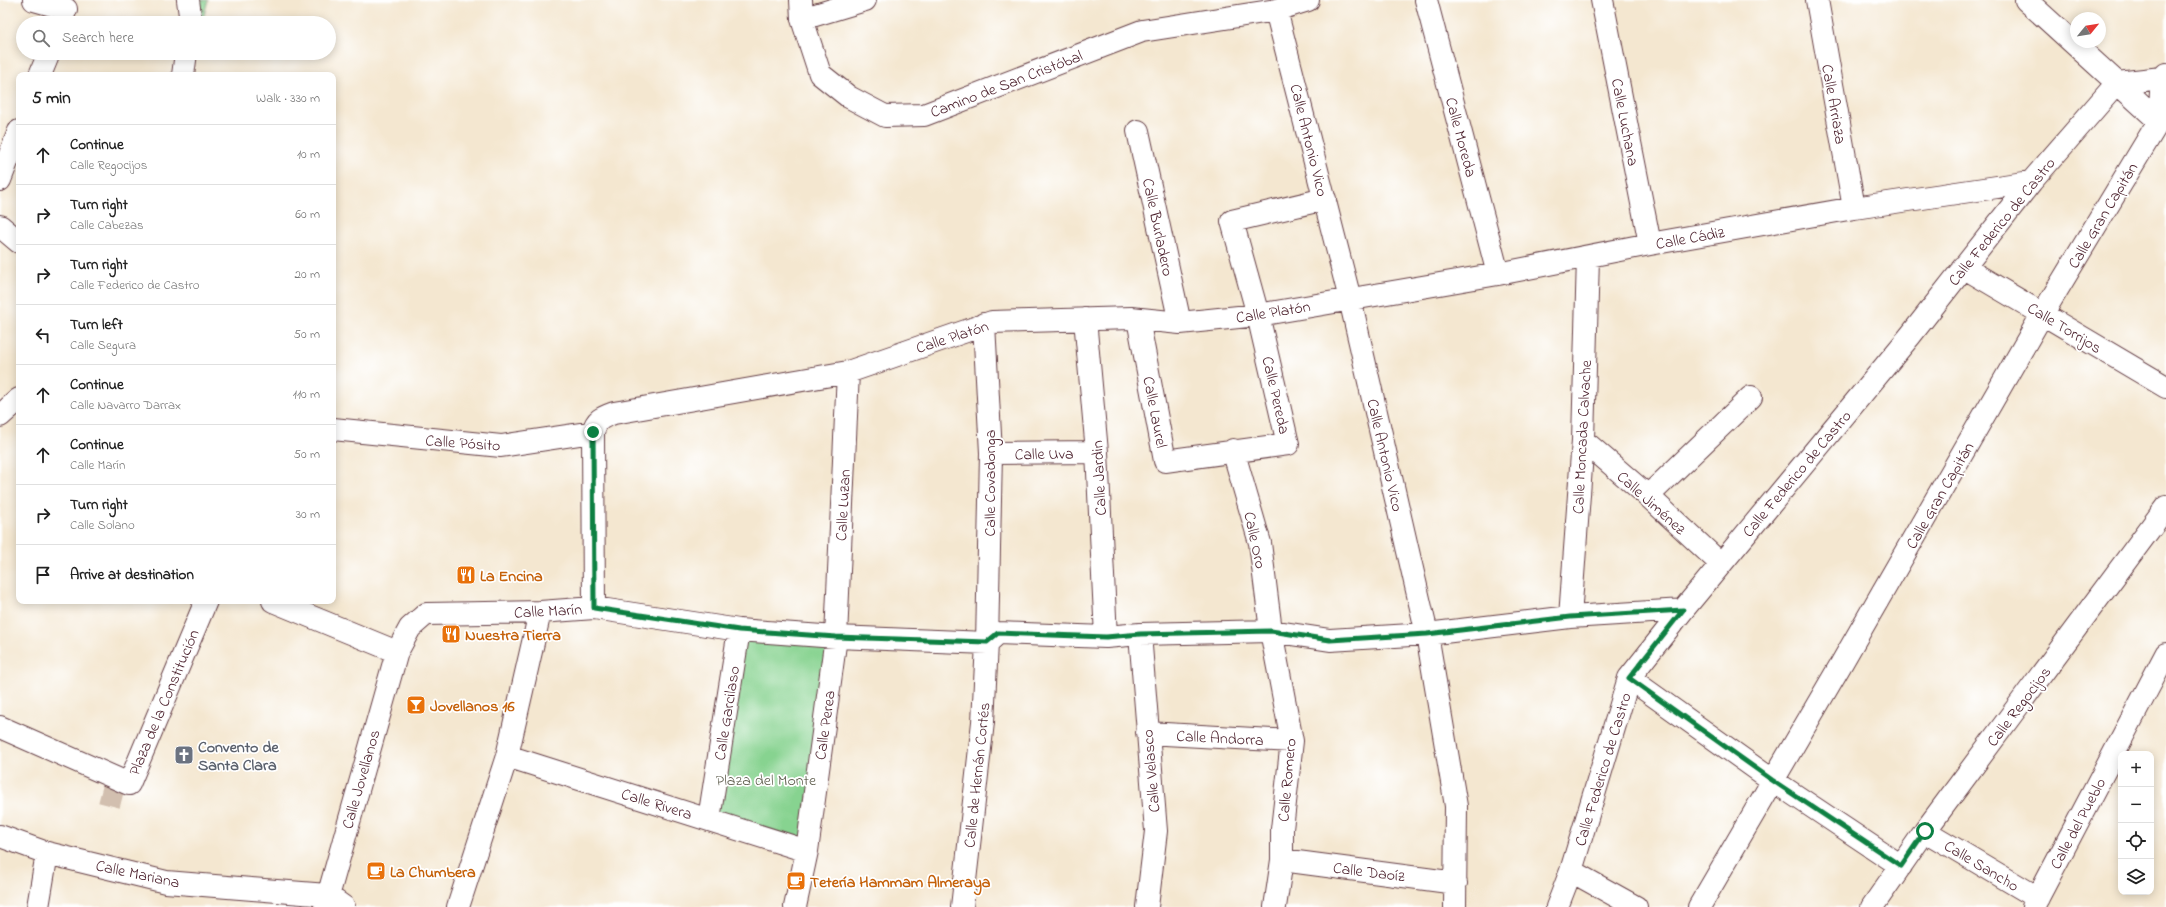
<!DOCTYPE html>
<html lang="en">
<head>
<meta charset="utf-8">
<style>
  :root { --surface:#fff; --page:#f6f6f6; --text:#222; --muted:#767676; --line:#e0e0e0 }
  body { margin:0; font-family:"Indie Flower",sans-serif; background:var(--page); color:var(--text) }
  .controls { position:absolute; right:12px; bottom:12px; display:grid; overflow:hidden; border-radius:8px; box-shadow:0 2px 10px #0003 }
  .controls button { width:36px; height:36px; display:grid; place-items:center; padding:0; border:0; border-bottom:1px solid var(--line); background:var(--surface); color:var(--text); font:20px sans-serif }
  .compass { position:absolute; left:2070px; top:12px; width:36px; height:36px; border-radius:50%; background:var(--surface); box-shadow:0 2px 10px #0003; rotate:60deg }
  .stop { position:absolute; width:12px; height:12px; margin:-9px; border:3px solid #0b8043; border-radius:50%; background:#fff }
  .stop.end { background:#0b8043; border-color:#fff; box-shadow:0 1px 4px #0008 }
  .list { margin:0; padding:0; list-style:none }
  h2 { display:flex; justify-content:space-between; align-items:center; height:52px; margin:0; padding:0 16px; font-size:17px }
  h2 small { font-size:13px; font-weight:400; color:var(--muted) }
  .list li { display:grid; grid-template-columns:26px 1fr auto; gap:12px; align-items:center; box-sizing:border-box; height:60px; padding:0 16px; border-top:1px solid var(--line) }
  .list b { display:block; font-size:15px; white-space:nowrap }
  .list p { margin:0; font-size:13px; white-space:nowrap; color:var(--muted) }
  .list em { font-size:13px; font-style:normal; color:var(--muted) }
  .icon { flex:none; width:22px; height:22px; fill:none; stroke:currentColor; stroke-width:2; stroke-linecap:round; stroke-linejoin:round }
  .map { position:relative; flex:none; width:2166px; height:907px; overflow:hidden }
  .search { position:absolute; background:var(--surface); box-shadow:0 2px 10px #0003; left:16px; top:16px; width:320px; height:44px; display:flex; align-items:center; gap:10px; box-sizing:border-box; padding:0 14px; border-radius:22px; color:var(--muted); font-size:15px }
  .panel { position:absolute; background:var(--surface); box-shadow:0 2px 10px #0003; left:16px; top:72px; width:320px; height:532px; border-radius:8px }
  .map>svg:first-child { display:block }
</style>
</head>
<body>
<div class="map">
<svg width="2166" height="907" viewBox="0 0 2166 907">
  <rect width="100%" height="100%" fill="#fff"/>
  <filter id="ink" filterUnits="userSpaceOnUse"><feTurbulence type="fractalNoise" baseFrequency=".025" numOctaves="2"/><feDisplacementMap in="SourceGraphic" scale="8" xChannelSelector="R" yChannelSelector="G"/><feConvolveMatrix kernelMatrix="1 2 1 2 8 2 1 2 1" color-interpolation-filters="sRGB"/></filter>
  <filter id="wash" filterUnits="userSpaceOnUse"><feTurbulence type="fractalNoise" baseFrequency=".012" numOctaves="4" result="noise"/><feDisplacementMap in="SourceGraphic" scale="16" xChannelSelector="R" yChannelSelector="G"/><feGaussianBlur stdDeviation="0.9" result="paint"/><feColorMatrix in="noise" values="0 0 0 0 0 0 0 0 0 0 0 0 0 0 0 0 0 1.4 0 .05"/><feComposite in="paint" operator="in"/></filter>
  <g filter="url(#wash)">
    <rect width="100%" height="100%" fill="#f4e7d0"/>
    <path fill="#87d390" stroke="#68795e" d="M188 0H208L202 23H195Z
      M739 630 836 637 807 851 709 819Z"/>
  </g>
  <g filter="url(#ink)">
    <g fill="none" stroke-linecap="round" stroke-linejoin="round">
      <path stroke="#d2bfaf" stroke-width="22" stroke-dasharray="22 11" stroke-linecap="butt" d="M109 805 116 778"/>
      <g stroke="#643d44" stroke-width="24">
        <path id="minor" d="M34 0 66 9 60 23
          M188 0 191 23
          M801 0 802 19 820 74 849 97 885 116 924 115 1142 31 1276 10 1308 0
          M1426 0 1498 274
          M1602 0 1650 244
          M1817 0 1854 208
          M2026 0 2159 121
          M1276 10 1350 299 1427 634 1456 806 1455 907
          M802 19 865 0
          M40 75 49 53
          M183 75 186 53
          M2117 83 2162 78 2166 74
          M1138 131 1180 323
          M0 180 19 131
          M0 226 19 242
          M1963 267 2166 387
          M1085 319 1097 452 1106 637
          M1138 319 1165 461 1288 444 1258 315 1232 221 1325 199
          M0 416 19 399
          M333 429 501 446 593 432
          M1583 440 1648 496 1721 564
          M1233 450 1260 543 1271 631 1292 741 1282 829V860L1275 907
          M991 453 1097 452
          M1648 496 1751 397
          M273 601 397 652
          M594 608 593 432C596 419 603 417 614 413L848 372 992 322 1131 318 1180 323 1258 315 1498 274 1650 244 1854 208 2031 182
          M1570 617 1583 440 1588 257
          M1140 634 1156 831 1147 907
          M1629 678 1772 780 1901 866
          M0 727 129 784 206 601
          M1147 733 1292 741
          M507 756 807 851
          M709 819 739 630
          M1925 831 2038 898
          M0 836 47 853 166 882 327 895
          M1282 860 1456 883
          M1571 871 1636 907
          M327 895 344 907
          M38 907 47 853
          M325 907 397 652 410 628 426 614 540 612 594 608 739 630 836 637 987 643 998 633 1106 637 1140 634 1271 631 1330 640 1427 634 1570 617 1683 610
          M458 907 507 756 540 612
          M795 907 807 851 836 637 848 372
          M962 907 983 722 987 643 991 453 984 324
          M1557 907 1571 871 1629 678 1683 610 1910 336 2031 182 2117 83
          M1699 907 1840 666 2043 313 2159 121 2162 78
          M1872 907 1925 831 2166 507
          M2033 907 2166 654"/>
      </g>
      <use href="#minor" stroke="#fff" stroke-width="22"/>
    </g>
  </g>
  <g fill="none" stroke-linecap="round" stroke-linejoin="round" filter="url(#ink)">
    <path stroke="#0b8043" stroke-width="5" d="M593 432 594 608 739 630 836 637 987 642 998 633 1106 637 1140 634 1271 631 1330 640 1427 634 1570 617 1683 610 1629 678 1772 780 1901 866 1925 831"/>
  </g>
  <defs>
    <g id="restaurant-square" transform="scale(1)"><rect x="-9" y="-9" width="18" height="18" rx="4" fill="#e8710a" stroke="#fff"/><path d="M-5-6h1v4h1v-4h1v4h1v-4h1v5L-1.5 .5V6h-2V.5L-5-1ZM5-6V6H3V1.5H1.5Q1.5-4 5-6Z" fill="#fff"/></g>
    <g id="bar-square" transform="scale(1)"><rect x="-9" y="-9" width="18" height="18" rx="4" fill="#e8710a" stroke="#fff"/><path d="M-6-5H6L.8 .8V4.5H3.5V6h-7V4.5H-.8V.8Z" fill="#fff"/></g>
    <g id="church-square" transform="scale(1)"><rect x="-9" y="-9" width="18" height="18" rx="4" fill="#6b7280" stroke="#fff"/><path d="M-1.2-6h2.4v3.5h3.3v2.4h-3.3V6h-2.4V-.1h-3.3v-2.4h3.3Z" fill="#fff"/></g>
    <g id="cafe-square" transform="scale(1)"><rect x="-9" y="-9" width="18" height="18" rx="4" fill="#e8710a" stroke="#fff"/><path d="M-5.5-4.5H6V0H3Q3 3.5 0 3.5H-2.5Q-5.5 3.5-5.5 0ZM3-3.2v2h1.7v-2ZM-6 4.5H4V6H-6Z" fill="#fff"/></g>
  </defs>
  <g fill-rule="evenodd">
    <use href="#restaurant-square" x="466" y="575"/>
    <use href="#restaurant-square" x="451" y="634"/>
    <use href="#bar-square" x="416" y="705"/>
    <use href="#church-square" x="184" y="755"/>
    <use href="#cafe-square" x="376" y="871"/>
    <use href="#cafe-square" x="796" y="881"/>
  </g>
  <g text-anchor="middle" stroke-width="3.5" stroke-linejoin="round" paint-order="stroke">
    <g font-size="16" fill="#4a1f2b" stroke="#fff">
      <text transform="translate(1006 83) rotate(-21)" y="6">Camino de San Cristóbal</text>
      <text transform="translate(1835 104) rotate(80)" y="6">Calle Arriaza</text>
      <text transform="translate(1626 122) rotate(79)" y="6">Calle Luchana</text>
      <text transform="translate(1462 137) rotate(75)" y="6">Calle Moreda</text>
      <text transform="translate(1310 140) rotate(76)" y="6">Calle Antonio Vico</text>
      <text transform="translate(2102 215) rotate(-59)" y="6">Calle Gran Capitán</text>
      <text transform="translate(2001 221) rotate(-51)" y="6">Calle Federico de Castro</text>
      <text transform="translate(1159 227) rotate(78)" y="6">Calle Burladero</text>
      <text transform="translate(1690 237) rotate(-10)" y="6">Calle Cádiz</text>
      <text transform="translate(1273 311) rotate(-9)" y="6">Calle Platón</text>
      <text transform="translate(2065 327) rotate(31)" y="6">Calle Torrijos</text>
      <text transform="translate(952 336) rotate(-18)" y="6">Calle Platón</text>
      <text transform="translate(1277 395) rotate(77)" y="6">Calle Pereda</text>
      <text transform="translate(1156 412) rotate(79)" y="6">Calle Laurel</text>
      <text transform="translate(1581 437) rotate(-87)" y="6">Calle Moncada Calvache</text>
      <text transform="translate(463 442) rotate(4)" y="6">Calle Pósito</text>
      <text transform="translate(1044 453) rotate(-1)" y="6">Calle Uva</text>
      <text transform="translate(1386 455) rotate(77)" y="6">Calle Antonio Vico</text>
      <text transform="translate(1796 473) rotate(-50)" y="6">Calle Federico de Castro</text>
      <text transform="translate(1098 478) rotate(-93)" y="6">Calle Jardin</text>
      <text transform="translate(989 483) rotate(-90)" y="6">Calle Covadonga</text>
      <text transform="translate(1939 495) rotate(-60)" y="6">Calle Gran Capitán</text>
      <text transform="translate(1652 502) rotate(42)" y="6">Calle Jiménez</text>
      <text transform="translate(842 505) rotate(-87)" y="6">Calle Luzan</text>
      <text transform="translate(1256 540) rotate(78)" y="6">Calle Oro</text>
      <text transform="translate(548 610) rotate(-3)" y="6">Calle Marín</text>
      <text transform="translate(163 702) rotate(-67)" y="6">Plaza de la Constitución</text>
      <text transform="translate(2018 706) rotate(-53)" y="6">Calle Regocijos</text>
      <text transform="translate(726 713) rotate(-81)" y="6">Calle Garcilaso</text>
      <text transform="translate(824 725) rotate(-82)" y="6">Calle Perea</text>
      <text transform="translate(1220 737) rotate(3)" y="6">Calle Andorra</text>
      <text transform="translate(1602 769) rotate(-73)" y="6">Calle Federico de Castro</text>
      <text transform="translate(1150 771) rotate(-95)" y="6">Calle Velasco</text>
      <text transform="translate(976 775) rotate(-84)" y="6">Calle de Hernán Cortés</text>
      <text transform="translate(360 779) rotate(-74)" y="6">Calle Jovellanos</text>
      <text transform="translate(1286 780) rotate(-85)" y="6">Calle Romero</text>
      <text transform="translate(657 803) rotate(17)" y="6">Calle Rivera</text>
      <text transform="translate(2077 823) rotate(-62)" y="6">Calle del Pueblo</text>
      <text transform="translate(1982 865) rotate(31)" y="6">Calle Sancho</text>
      <text transform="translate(1369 871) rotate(7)" y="6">Calle Daoíz</text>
      <text transform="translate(138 873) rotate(12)" y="6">Calle Mariana</text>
    </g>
    <g font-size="16" font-weight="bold" fill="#c56008" stroke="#fff" text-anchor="start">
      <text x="480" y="581">La Encina</text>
      <text x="465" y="640">Nuestra Tierra</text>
      <text x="430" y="711">Jovellanos 16</text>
      <text x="390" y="877">La Chumbera</text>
      <text x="810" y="887">Tetería Hammam Almeraya</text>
    </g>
    <g font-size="16" font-weight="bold" fill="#5b616d" stroke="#fff" text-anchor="start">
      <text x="198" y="752">Convento de<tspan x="198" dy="18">Santa Clara</tspan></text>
    </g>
    <g font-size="16" fill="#5f5e4e" stroke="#fff">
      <text x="766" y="785">Plaza del Monte</text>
    </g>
  </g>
</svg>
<div class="controls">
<button>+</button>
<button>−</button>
<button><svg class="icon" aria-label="locate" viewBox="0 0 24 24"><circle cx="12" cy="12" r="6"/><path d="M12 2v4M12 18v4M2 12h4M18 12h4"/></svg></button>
<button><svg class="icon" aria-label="layers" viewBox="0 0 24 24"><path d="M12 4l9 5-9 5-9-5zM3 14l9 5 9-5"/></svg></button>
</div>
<svg class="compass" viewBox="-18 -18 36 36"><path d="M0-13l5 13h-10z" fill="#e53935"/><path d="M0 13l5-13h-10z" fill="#767676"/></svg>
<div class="stop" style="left:1925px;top:831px"></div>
<div class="stop end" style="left:593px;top:432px"></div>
<div class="search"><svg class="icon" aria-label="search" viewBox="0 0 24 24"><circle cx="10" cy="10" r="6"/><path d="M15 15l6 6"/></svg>Search here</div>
<section class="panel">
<h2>5 min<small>Walk · 330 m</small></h2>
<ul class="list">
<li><svg class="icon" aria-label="ahead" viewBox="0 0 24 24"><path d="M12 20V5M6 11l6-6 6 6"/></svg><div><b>Continue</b><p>Calle Regocijos</p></div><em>10 m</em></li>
<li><svg class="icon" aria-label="right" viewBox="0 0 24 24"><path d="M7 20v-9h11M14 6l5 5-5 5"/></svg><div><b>Turn right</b><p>Calle Cabezas</p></div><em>60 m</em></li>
<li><svg class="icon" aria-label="right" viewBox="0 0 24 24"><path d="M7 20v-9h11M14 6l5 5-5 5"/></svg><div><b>Turn right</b><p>Calle Federico de Castro</p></div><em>20 m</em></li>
<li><svg class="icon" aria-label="left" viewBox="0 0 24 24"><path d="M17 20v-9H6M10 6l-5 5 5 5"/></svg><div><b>Turn left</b><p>Calle Segura</p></div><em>50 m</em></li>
<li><svg class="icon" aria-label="ahead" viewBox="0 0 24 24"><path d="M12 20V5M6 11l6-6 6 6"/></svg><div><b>Continue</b><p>Calle Navarro Darrax</p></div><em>110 m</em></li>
<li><svg class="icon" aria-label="ahead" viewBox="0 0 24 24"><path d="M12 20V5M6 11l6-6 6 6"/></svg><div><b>Continue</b><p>Calle Marín</p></div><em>50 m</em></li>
<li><svg class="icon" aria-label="right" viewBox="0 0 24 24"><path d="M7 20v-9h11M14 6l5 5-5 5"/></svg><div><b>Turn right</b><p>Calle Solano</p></div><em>30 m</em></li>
<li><svg class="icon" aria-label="arrive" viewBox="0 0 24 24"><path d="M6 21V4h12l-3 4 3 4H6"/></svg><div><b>Arrive at destination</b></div></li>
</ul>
</section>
</div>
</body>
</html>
